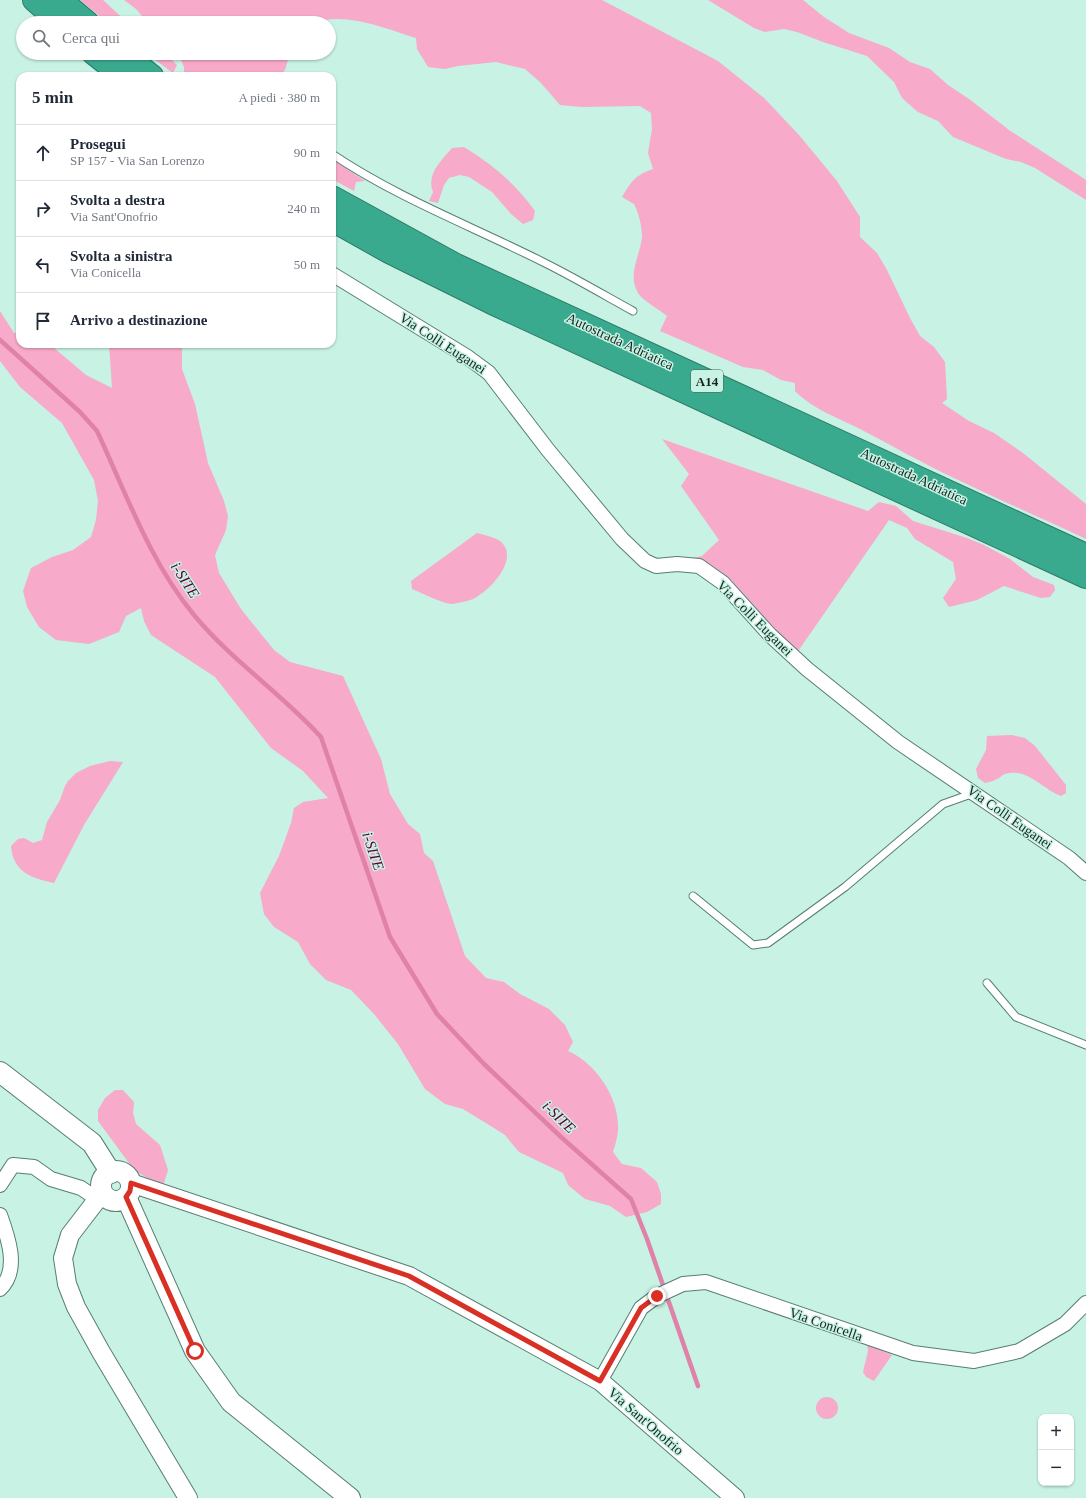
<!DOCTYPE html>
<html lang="it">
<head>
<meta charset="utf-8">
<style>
  :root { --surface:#fff; --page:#f2f2f3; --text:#1f2937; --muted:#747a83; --line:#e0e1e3 }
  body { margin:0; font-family:"Times New Roman",serif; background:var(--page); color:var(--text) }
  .controls { position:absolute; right:12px; bottom:12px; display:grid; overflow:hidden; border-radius:8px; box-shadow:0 1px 3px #0004 }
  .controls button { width:36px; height:36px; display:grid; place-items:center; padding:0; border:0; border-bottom:1px solid var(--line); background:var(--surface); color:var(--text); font:20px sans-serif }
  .stop { position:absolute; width:12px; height:12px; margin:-9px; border:3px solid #d93025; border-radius:50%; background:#fff }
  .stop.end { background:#d93025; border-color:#fff; box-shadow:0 1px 4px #0008 }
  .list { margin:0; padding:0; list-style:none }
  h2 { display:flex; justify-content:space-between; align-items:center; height:52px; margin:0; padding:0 16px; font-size:17px }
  h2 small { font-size:13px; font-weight:400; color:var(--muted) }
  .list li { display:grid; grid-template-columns:26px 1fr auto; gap:12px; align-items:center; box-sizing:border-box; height:56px; padding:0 16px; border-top:1px solid var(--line) }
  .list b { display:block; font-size:15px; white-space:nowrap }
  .list p { margin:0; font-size:13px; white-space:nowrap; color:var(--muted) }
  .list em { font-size:13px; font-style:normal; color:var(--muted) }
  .icon { flex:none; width:22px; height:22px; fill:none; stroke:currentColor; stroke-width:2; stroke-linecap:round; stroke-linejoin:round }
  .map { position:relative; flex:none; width:1086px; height:1498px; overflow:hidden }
  .search { position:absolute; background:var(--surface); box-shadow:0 1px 3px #0004; left:16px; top:16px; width:320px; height:44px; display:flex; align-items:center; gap:10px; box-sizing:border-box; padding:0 14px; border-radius:22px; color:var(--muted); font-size:15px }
  .panel { position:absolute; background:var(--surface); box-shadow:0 1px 3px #0004; left:16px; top:72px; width:320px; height:276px; border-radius:12px }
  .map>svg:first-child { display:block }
</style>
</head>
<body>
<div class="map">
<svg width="1086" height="1498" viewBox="0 0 1086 1498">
  <rect width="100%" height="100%" fill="#c7f2e4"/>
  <path fill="#f7aac9" d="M80 0H103L128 23H108Z
    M124 0H602L718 61 764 98 799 135 837 181 860 217V237L877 253 887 270 910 318 920 336 934 347 945 362 947 399 942 403 969 421 994 433 1023 453 1086 504V539C1042 518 997 499 954 478 922 463 891 445 860 429 837 417 814 410 795 391V383L781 380 763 370 743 367 660 331 667 316C660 310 642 300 638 293 627 274 640 257 642 237 642 226 639 214 634 204L622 197C631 182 635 175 653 169L648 153 652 129 651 113 640 106 581 107 560 105 541 83 525 69 496 62 458 66 445 69 428 67 417 49 416 38C387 29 345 11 314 23H148L136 9Z
    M708 0H803L824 17 849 33 889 48 910 62 930 69 948 85 969 99 1009 130 1086 180V200L1035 168 1021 162 1006 159 953 137 938 121 918 112 902 98 894 82 867 56 823 42 797 32 784 29 765 32 754 28Z
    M146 53H165L177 65 173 73Z
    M178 53H290L285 70 280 76H184V67Z
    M464 147C492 164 516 184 535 211L533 220 523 224 511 214 492 192 469 177 460 175 449 178 444 185 438 203 429 201 433 192C426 174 441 161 452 148Z
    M332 159 365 181 356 182 354 191 332 179Z
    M0 311 14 333H20V344H53V347L86 375 112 388 109 344H182V369L195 404 208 463 224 501 228 516 226 530 215 555 219 573 241 609 274 650 290 662 343 676 381 759 390 794 408 824 420 834 424 853 433 861 465 956 486 978 504 982 520 994 549 1009 565 1025 573 1042 568 1051C597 1064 620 1099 618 1131 617 1138 615 1146 613 1152L622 1164 641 1168 657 1182 661 1194V1204L647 1212 626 1217 610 1206 585 1199 568 1185 563 1173 519 1152 505 1135 494 1128 463 1109 445 1104 425 1089 398 1044 374 1014 351 990 326 980 310 964 298 942 274 927 264 914 260 893 279 856 291 823 294 808 303 802 328 798 303 771 271 748 215 677 151 635 144 621 141 608 126 616 119 632 89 644 56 640 39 627 27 607 23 591 31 568 52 557 73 550 91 537 96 520 98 501 94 480 62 423 20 387 0 361Z
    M662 439 868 511 879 502 896 506 913 521 967 538 984 545 1010 559 1033 577 1054 585 1055 590 1050 597 1041 598 1004 586 977 600 949 607 943 598 956 579 953 562 915 539 907 528 889 520 794 657 725 575 710 564 692 558 702 556 719 540 681 486 689 474Z
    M477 533C484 535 494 537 500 541 521 558 490 591 473 599 468 601 458 603 453 604 443 604 422 593 412 589L411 581Z
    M1012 735 1025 738 1035 746 1066 785V793L1061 796C1042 789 1027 767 1005 774 1002 775 1000 778 997 779 994 781 989 782 985 783L978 778 976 769 986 750 987 736Z
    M110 761 123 762 84 825 54 883C31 878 13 872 11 846L18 839 24 838 33 843 42 840 47 822 60 800 65 786 68 781 76 773 90 766Z
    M115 1090H123L134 1102 133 1113 136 1124 160 1145 168 1170 164 1183 157 1184 134 1170 98 1121V1110L105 1098Z
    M867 1344 892 1355 874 1381 866 1377 863 1372 868 1351Z
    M816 1408a11 11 0 1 1 22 0a11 11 0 1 1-22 0Z"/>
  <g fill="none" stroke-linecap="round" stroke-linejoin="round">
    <path stroke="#df81a9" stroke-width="4.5" d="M0 340 80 412 97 431C126 493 150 562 194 615 232 661 281 693 321 737L390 937 437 1014 484 1064 561 1137 631 1199 647 1239 698 1386"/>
    <g stroke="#577e72" stroke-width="9">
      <path id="service" d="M332 154C399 199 474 227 545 263 575 278 604 295 633 311
        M693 896 753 945 768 943 845 887 943 804 974 793
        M987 983 1016 1017 1086 1045"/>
    </g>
    <g stroke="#577e72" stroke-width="16">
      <path id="minor" d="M332 274 466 356 489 373 548 450 622 539 645 561 656 566 677 564 699 566 723 583 770 635 807 669 898 742 1069 858 1086 873
        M0 1185 13 1165 34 1167 51 1179 81 1188 97 1199
        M0 1215C8 1237 20 1270 0 1289
        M600 1381 641 1308 657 1296 683 1284 706 1282 913 1353 974 1361 1019 1351 1065 1324 1086 1303"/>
    </g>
    <g stroke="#577e72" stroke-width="20">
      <path id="tertiary" d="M131 1183 409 1276 600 1381 735 1498
        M103 1192 70 1235 63 1258 67 1284 76 1307 101 1352 188 1498"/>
    </g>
    <g stroke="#577e72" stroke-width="22">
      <path id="secondary" d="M0 1072 92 1143 111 1173
        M101 1186a15 15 0 1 1 30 0a15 15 0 1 1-30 0Z
        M126 1197 195 1351 231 1402 350 1498"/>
    </g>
    <g stroke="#2d7b68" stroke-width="24">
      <path id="motorway" d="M34 0 60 23
        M61 0 88 23
        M93 53 122 76
        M123 53 152 76
        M332 197 456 265 1086 555
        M332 220 389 252 492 303 1086 577"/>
    </g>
    <use href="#service" stroke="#fff" stroke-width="7"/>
    <use href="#minor" stroke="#fff" stroke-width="14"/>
    <use href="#tertiary" stroke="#fff" stroke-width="18"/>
    <use href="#secondary" stroke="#fff" stroke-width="20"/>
    <use href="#motorway" stroke="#3aaa8f" stroke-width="22"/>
  </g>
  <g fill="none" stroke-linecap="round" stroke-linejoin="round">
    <path stroke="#d93025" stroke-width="5" d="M195 1351 126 1197 130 1191 131 1183 409 1276 600 1381 641 1308 657 1296"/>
  </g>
  <g text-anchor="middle" stroke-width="3" stroke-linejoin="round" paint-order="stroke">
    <rect fill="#c7f2e4" stroke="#4a625b" stroke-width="1" x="691" y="370" width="32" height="22" rx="3"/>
    <g font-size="13" font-weight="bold" fill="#152520">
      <text x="707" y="386">A14</text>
    </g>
    <g font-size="14" fill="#152520" stroke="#c7f2e4">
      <text transform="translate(620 341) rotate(25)" y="5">Autostrada Adriatica</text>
      <text transform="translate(443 343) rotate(33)" y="5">Via Colli Euganei</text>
      <text transform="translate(914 476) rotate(25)" y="5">Autostrada Adriatica</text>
      <text transform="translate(755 618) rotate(45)" y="5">Via Colli Euganei</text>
      <text transform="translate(1010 817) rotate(35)" y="5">Via Colli Euganei</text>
      <text transform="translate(826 1324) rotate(19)" y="5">Via Conicella</text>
      <text transform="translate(646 1421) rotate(41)" y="5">Via Sant'Onofrio</text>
    </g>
    <g font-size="15" font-style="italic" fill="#580033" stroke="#c7f2e4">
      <text transform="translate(185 580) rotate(57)" y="5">i-SITE</text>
      <text transform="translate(373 851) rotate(71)" y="5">i-SITE</text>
      <text transform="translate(559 1117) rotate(44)" y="5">i-SITE</text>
    </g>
  </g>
</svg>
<div class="controls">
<button>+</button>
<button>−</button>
</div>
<div class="stop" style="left:195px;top:1351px"></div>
<div class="stop end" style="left:657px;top:1296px"></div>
<div class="search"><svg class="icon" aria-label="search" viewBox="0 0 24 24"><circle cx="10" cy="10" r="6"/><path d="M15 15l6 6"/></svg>Cerca qui</div>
<section class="panel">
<h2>5 min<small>A piedi · 380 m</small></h2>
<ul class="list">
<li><svg class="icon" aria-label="ahead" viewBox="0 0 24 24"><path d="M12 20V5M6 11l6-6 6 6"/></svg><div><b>Prosegui</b><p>SP 157 - Via San Lorenzo</p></div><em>90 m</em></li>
<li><svg class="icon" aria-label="right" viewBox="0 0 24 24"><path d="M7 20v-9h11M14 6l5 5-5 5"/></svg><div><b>Svolta a destra</b><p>Via Sant'Onofrio</p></div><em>240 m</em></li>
<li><svg class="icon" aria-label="left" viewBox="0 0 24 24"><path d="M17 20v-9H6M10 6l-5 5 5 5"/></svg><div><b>Svolta a sinistra</b><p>Via Conicella</p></div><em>50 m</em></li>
<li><svg class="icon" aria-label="arrive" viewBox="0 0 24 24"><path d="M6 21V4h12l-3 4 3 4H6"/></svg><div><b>Arrivo a destinazione</b></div></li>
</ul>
</section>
</div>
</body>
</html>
